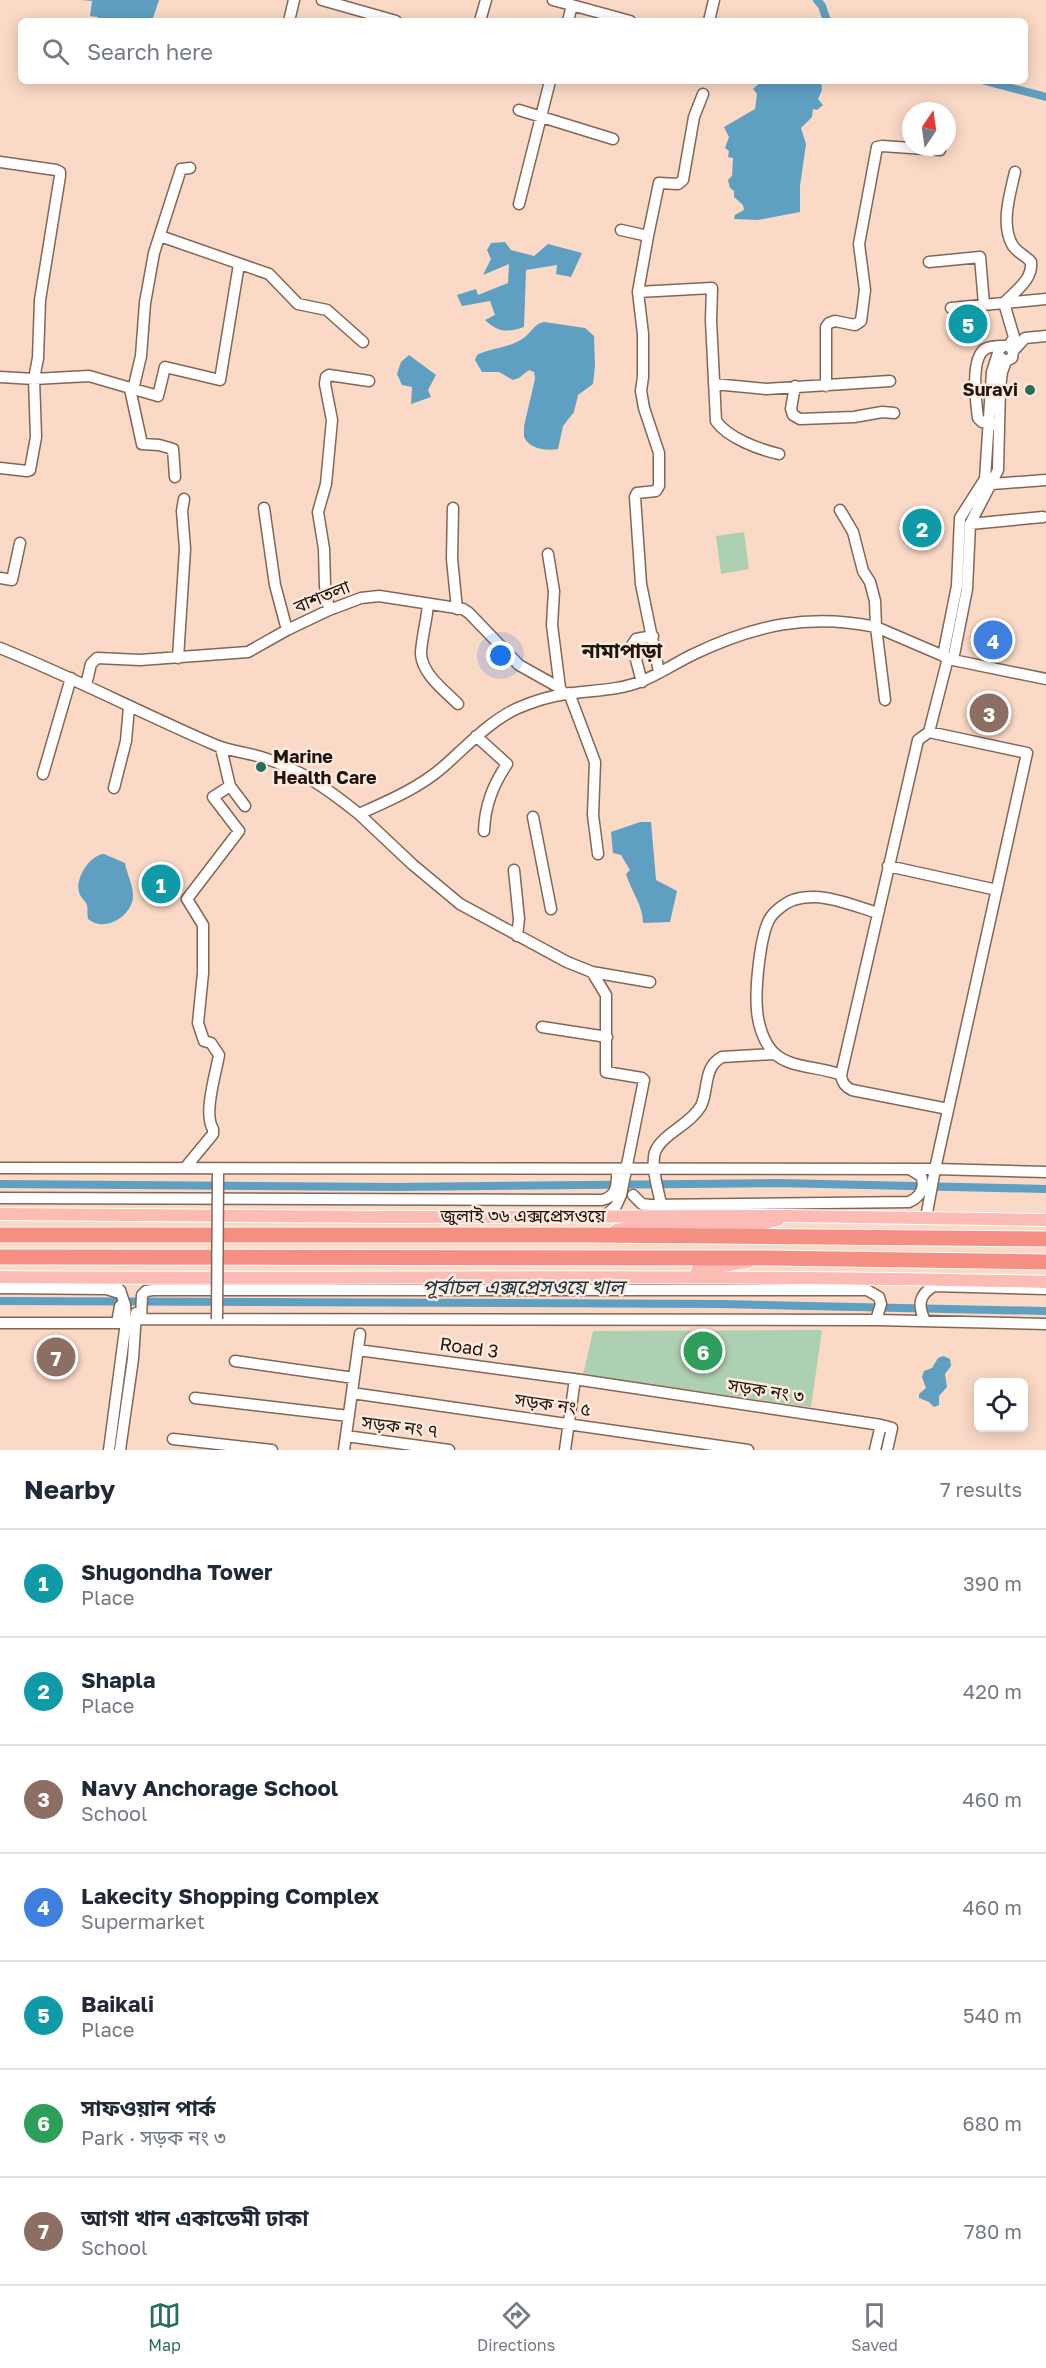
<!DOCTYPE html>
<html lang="en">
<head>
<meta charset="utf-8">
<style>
  :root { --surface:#fff; --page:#f6f6f7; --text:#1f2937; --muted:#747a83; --line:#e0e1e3; --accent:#2b6d5d }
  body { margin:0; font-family:"Golos Text","Noto Sans Bengali",sans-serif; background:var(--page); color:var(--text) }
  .controls { position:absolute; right:18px; bottom:18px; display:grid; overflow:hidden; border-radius:9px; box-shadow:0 3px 15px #0003 }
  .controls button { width:54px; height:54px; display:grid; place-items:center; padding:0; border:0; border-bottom:2px solid var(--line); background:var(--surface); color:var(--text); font:30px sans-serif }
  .compass { position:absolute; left:902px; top:102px; width:54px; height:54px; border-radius:50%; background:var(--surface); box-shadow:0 3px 15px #0003; rotate:13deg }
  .you { position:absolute; left:501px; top:656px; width:21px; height:21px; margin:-15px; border:4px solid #fff; border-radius:50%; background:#1a73e8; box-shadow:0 0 0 9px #1a73e833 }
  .badge { display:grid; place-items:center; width:39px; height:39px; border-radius:50%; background:var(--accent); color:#fff; font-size:20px; font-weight:700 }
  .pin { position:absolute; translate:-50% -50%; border:3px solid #fff; box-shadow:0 2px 6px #0006 }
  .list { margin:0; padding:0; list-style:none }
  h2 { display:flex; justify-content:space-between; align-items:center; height:78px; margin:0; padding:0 24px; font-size:26px }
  h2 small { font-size:20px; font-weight:400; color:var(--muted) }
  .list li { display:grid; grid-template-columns:39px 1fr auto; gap:18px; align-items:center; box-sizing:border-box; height:108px; padding:0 24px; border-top:2px solid var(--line) }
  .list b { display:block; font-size:22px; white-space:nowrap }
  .list p { margin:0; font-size:20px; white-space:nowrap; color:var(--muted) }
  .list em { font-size:20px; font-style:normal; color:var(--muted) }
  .icon { flex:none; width:33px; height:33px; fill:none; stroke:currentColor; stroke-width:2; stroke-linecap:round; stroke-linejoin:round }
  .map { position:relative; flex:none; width:1046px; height:1450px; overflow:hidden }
  .search { position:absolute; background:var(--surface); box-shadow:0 3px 15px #0003; left:18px; right:18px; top:18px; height:66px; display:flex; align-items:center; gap:15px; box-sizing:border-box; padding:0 21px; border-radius:9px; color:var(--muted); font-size:22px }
  .sheet { height:834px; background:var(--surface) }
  nav { display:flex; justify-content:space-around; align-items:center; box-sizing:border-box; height:84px; border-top:2px solid var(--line); background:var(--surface); font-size:16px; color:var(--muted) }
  nav a { display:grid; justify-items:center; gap:3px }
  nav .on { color:var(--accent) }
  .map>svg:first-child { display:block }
</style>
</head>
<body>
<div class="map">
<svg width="1046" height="1450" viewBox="0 0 1046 1450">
  <rect width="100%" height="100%" fill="#fad9c6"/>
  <path fill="#aed0b2" d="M744 532 749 569 721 574 716 536Z
    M822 1330 811 1407 583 1375 593 1331Z"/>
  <path fill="#5f9fc1" d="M82 0H159L152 21H98V17L90 16 92 1Z
    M762 81H821L822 90 818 99 823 105 817 110 813 109 812 117 801 128 806 144 800 186V212L758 220 734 219 735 215 744 210 743 205 734 197V191L730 188 728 180 732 176 733 158 728 157 729 151 725 148 729 137 724 127 755 109 757 94 753 89Z
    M505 242 511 250 534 256 548 244 582 253 571 277 556 274 557 265 526 270 524 327C506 333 498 332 485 320L495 315 490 301 462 306 457 295 476 289 478 295 508 283 509 264 483 275 491 259 487 250 491 243Z
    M544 322 585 328 594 336 595 365 593 384 578 395 574 412 563 426 558 449C545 451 530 449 524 437V426L535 379 534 372 529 370 519 378 513 380 499 372H482L475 360 477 355C491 348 509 348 522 339 531 334 533 324 544 322Z
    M409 355 436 375 428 390 431 397 411 404 412 387 402 385 397 374 401 362Z
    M640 822H651L656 880 677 891 670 922 643 923C643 905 631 891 626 874L630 870 621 855 613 853 611 832Z
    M104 854 125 863C127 875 133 884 133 895 134 914 106 934 88 919 87 914 88 909 87 905 85 900 80 897 79 892 75 878 90 855 104 854Z
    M943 1356 950 1359 951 1366 945 1374 947 1387 939 1396V1405L934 1407 929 1402 919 1398V1394L926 1388 922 1377 924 1371 932 1368 938 1358Z"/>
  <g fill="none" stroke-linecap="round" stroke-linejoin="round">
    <path stroke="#5f9fc1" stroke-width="8" d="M817 0 822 6 827 21
      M985 81 1046 97
      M0 1184 396 1187 777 1183 1046 1189
      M0 1301 721 1304 1046 1311"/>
    <g stroke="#836656" stroke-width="13">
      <path id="minor" d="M322 0 396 21
        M553 0 630 21
        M289 21 294 0
        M480 21 486 0
        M568 21 572 5
        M709 21 714 0
        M519 110 613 139
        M0 162 56 170 60 172V176L40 300 38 358 34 379 36 437 30 470 27 471 0 468
        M519 204 550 81
        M621 230 648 236 638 292 643 334V377L641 391 644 408 659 453V486L656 491 637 493 635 497 641 584 659 672
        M160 236 269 274 298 304 327 310 363 342
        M648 236 659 183 678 184 683 180 694 117 703 94
        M929 262 980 257 984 304
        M638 292 712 288 711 320 716 421C728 438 758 449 779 454
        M1004 303C1015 291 1033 280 1031 262 1026 256 1018 253 1013 246 1000 225 1010 194 1015 172
        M1004 303 1046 299
        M951 308 1004 303 1014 337 1009 346
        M1013 351 1025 338 1046 336
        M0 377 34 379 89 376 158 396 165 367 220 380 239 264
        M714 384 766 389 890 381
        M795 386 791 409 793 415 800 419 854 417 882 412 894 413
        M826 386V327L829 323 835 321 855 325 861 321 865 290 859 244 877 147 882 146 940 150
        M130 389 142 444 159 445 173 449 175 477
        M133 390 141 356 145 303 154 253 181 169 190 168
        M993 425 982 422 978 418C976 402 970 359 985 349 990 346 996 346 1003 346
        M992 484 1046 480
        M264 508 275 585 287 630
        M453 508 452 559 457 609
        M840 510 853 532 863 571 870 582 875 601 876 627 885 700
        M970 524 1043 517
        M548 554 554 591 552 625 560 688
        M0 578 12 580 20 543
        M428 605C427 618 421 642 421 654 422 674 445 691 458 704
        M329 610 325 586 324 549 318 512 326 484 332 420 325 384 326 377 329 375 369 381
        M0 648C72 677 141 713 213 744 228 751 245 752 261 757 299 768 329 790 359 814 388 801 419 788 443 767 466 747 489 721 518 708 532 702 551 696 566 694 591 690 618 691 642 681 660 674 677 662 694 654 755 625 809 613 876 627L953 660 1046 679
        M943 656 957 586 960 518 985 479 992 372 999 350 1003 346H1009L1013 351 1012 358 1006 361 998 356
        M178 658 185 549 182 511 184 499
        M953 660 967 589 970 524 998 470 1000 387 1002 372 1006 361
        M642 682 632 645 636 639 653 636
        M86 685 91 664 97 658 140 660 248 652 287 630 329 610 361 598 379 596 463 609 469 613 519 665 560 688 564 694
        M569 693 595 762 593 815 598 854
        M929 732 918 740 841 1075C842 1083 845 1087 852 1090L948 1109
        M476 736 507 764C493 785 485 805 484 831
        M43 774 71 678
        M230 786 245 806
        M114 788 126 741 129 707
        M359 814 412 864 460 904 567 962 592 972 650 982
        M533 817 551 909
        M888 866 997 890
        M514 870 519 919 517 936
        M592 972 606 995V1072L642 1078 644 1080 621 1195 616 1206 606 1215
        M542 1027 607 1037
        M841 1075C820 1066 789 1069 773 1052 763 1041 758 1024 757 1010 755 989 760 937 769 920 773 912 785 903 793 900 821 891 851 905 878 913
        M0 1168 935 1169 1046 1172
        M185 1168 213 1134V1129C203 1114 216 1073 219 1055L211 1043 204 1041 198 1023 203 973V925L187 899 239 831 213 797 230 786 221 748
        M633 1195 642 1204 650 1205 909 1202C920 1197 926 1188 921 1176L911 1170
        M0 1198 602 1200C618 1196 617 1184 617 1170
        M663 1212C660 1197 650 1166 655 1152 662 1134 690 1125 701 1106 709 1089 703 1067 722 1057L774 1054
        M926 1218 935 1169 1027 753 929 732 948 658
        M100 1278 120 1290 125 1305 126 1322 109 1450
        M0 1288 107 1289 116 1292
        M136 1319 876 1320 1046 1324
        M141 1319 142 1295 146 1291 153 1290H867L879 1297 881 1304 876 1320
        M925 1321C918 1306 918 1295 934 1286L1046 1289
        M0 1323H123
        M117 1323 120 1306
        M358 1350 581 1380 881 1425 892 1428 887 1450
        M235 1361 354 1378
        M352 1393 748 1450
        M195 1398 349 1416
        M346 1436 449 1450
        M173 1439 272 1450
        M120 1450 133 1359 136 1313
        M344 1450 360 1334
        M565 1450 575 1379
        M875 1450 881 1425"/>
    </g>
    <g stroke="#fff" stroke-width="14">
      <path id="major" d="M0 1214 391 1217 791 1216 1046 1220
        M616 1230 638 1227 761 1224 778 1220
        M697 1270 748 1262
        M0 1277C349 1280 697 1273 1046 1282"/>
    </g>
    <g stroke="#fff" stroke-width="17">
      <path id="highway" d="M0 1235H594L1046 1239
        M0 1257 767 1258 1046 1262"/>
    </g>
    <use href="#minor" stroke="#fff" stroke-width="10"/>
    <use href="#major" stroke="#fabcb5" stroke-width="12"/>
    <use href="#highway" stroke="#f68f83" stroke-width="15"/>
    <g stroke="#836656" stroke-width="13" stroke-linecap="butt">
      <path id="minor-bridge" d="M217 1319 218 1174"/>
    </g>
    <use href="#minor-bridge" stroke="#fff" stroke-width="10"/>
  </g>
  <g fill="#2b6d5d" stroke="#fde9de" stroke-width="2">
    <circle cx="1030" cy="390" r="6"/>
    <circle cx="261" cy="767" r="6"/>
  </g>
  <g text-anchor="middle" stroke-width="5" stroke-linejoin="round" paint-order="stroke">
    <g font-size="18" font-weight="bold" fill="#1f140e" stroke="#fde9de" text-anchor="end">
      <text x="1018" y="396">Suravi</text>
      <text x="273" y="763" text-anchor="start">Marine<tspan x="273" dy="21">Health Care</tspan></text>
    </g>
    <g font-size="18" fill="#1f140e" stroke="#fde9de">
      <text transform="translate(322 597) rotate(-22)" y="6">বাশতলা</text>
      <text x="523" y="1222">জুলাই ৩৬ এক্সপ্রেসওয়ে</text>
      <text transform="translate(469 1348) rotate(8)" y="6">Road 3</text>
      <text transform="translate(766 1391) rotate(9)" y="6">সড়ক নং ৩</text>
      <text transform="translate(553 1405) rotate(8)" y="6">সড়ক নং ৫</text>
      <text transform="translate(400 1427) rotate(7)" y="6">সড়ক নং ৭</text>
    </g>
    <g font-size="20" font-style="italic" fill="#143342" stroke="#fde9de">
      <text x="523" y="1294">পূর্বাচল এক্সপ্রেসওয়ে খাল</text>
    </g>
    <g font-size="21" font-weight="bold" fill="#1f140e" stroke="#fde9de">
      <text x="622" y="658">নামাপাড়া</text>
    </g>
  </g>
</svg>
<div class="controls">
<button><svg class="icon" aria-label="locate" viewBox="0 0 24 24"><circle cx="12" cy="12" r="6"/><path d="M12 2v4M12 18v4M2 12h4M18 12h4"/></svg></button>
</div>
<svg class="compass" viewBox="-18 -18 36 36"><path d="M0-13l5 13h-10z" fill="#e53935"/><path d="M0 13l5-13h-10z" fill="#747a83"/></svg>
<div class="you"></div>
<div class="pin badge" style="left:161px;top:884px;background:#0f9aa8">1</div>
<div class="pin badge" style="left:922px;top:528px;background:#0f9aa8">2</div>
<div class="pin badge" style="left:989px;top:713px;background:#8d6e63">3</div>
<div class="pin badge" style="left:993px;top:640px;background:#3f7fe0">4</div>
<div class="pin badge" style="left:968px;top:324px;background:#0f9aa8">5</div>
<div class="pin badge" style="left:703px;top:1351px;background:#2e9e5b">6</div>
<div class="pin badge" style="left:56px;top:1357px;background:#8d6e63">7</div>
<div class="search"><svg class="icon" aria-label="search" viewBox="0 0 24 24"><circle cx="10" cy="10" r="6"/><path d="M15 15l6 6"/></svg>Search here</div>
</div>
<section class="sheet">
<h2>Nearby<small>7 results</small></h2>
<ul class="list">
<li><span class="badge" style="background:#0f9aa8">1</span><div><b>Shugondha Tower</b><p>Place</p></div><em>390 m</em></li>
<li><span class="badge" style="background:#0f9aa8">2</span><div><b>Shapla</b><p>Place</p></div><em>420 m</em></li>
<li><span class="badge" style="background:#8d6e63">3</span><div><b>Navy Anchorage School</b><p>School</p></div><em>460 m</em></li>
<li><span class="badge" style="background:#3f7fe0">4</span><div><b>Lakecity Shopping Complex</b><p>Supermarket</p></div><em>460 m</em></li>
<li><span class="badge" style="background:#0f9aa8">5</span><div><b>Baikali</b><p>Place</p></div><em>540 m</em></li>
<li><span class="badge" style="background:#2e9e5b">6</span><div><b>সাফওয়ান পার্ক</b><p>Park · সড়ক নং ৩</p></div><em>680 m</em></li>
<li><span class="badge" style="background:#8d6e63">7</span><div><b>আগা খান একাডেমী ঢাকা</b><p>School</p></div><em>780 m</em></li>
</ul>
</section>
<nav>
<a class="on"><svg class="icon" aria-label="map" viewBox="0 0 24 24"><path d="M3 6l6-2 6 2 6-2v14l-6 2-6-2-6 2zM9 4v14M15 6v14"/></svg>Map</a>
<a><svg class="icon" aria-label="directions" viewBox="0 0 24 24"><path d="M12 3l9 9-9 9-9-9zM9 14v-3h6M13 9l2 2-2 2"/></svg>Directions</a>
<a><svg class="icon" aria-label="saved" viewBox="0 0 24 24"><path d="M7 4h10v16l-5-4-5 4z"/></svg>Saved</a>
</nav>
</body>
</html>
